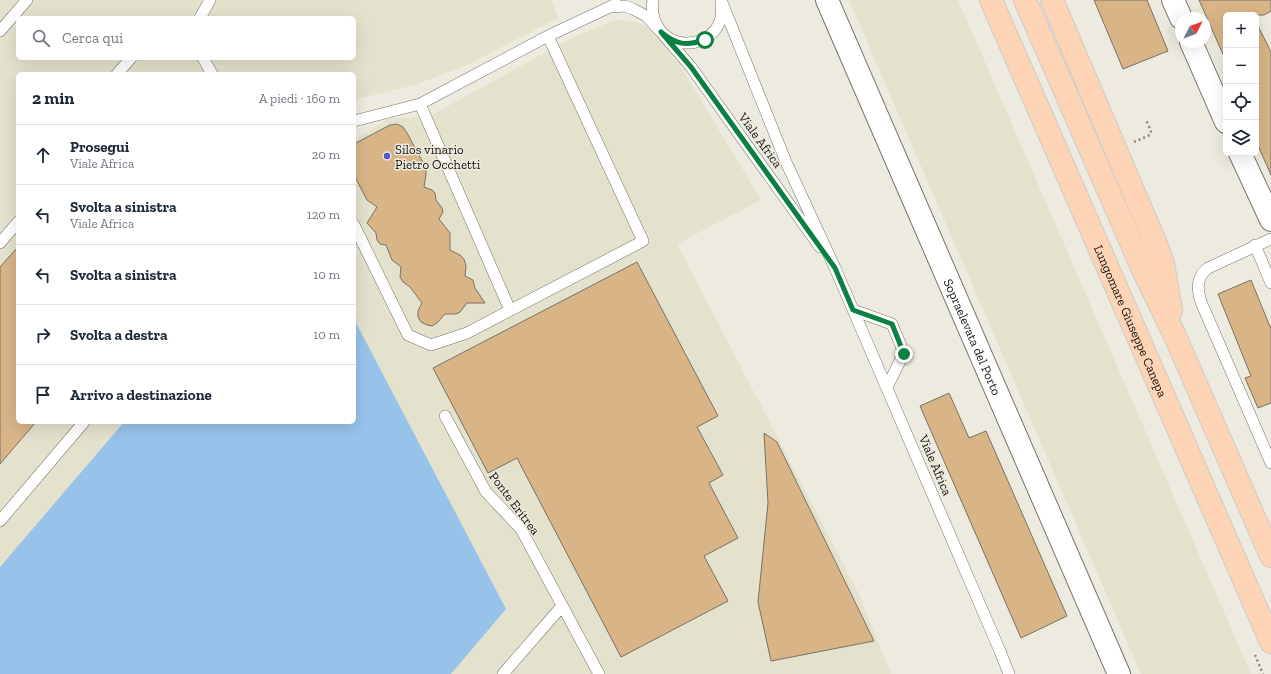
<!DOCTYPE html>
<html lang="it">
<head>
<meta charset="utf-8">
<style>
  :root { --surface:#fff; --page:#f6f6f7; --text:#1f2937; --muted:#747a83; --line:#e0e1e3 }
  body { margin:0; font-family:"Zilla Slab",serif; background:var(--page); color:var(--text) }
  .controls { position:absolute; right:12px; top:12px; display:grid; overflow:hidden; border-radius:6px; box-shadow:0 4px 16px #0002 }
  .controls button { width:36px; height:36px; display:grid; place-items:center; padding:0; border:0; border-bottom:1px solid var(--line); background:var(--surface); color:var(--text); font:20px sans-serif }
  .compass { position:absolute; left:1175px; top:12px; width:36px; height:36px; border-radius:50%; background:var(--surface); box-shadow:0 4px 16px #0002; rotate:48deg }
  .stop { position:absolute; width:12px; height:12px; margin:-9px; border:3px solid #0b8043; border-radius:50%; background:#fff }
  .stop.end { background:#0b8043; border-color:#fff; box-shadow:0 1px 4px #0008 }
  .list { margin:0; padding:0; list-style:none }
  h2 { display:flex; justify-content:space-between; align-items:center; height:52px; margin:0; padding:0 16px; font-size:17px }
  h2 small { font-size:13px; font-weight:400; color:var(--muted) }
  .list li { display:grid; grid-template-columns:26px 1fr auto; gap:12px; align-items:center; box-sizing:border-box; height:60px; padding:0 16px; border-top:1px solid var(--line) }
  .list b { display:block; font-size:15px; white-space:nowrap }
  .list p { margin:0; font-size:13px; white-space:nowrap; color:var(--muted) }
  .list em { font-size:13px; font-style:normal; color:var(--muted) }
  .icon { flex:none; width:22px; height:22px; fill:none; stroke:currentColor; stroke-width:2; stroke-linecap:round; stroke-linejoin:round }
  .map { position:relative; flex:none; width:1271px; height:674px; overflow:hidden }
  .search { position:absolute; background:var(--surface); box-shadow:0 4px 16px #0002; left:16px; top:16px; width:340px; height:44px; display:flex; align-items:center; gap:10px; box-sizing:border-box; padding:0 14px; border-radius:6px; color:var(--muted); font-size:15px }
  .panel { position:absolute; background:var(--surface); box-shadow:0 4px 16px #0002; left:16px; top:72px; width:340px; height:352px; border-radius:6px }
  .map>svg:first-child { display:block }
</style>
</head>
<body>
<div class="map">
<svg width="1271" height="674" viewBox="0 0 1271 674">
  <rect width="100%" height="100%" fill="#edebdf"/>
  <path fill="#e4e1cd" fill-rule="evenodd" d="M0 0H552L558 18 473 62 418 84 354 100V74H18V422H124L0 567ZM18 18H354V58H18Z
    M849 0H958L1251 674H1141Z
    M615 20 629 21 644 25 660 40 683 70 761 200 677 244 858 592 891 674H451L506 609 354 319V140L388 119 430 116 574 37Z"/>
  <path fill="#97c2e9" d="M354 319 506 609 451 674H0V567L124 422H354Z"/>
  <path fill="#d8b487" stroke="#787168" d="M1094 0H1147L1168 51 1123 69Z
    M1199 0H1271V11L1264 15H1226V61Z
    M1256 22 1271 52V175L1256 141Z
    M397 124 403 127 407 133 426 168V175L424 187 432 190 435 193 436 200 442 208 443 212 439 219 450 233V250L460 255 464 259 466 266 465 276 473 280 475 288 485 303H467L460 312 456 314H445L437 323 432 326 427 325 421 322 418 317V311L422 303 410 287 403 282 400 277 401 267 392 260 386 245 380 244 377 240 376 233 367 223 377 207 367 200 354 175V144L390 125Z
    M18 247V422H36L0 464V267Z
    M637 262 718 416 697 427 723 475 709 483 738 538 704 556 728 601 621 657 517 458 488 473 433 368Z
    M1251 280 1271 329V403L1258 408 1245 378 1251 376 1218 294Z
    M949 393 969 438 986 431 1067 616 1021 638 920 406Z
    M764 433 777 442 874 641 771 661 758 602 768 503Z"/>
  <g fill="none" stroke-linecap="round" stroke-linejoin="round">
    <g stroke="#76746a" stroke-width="12">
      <path id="service" d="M653 0C652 6 652 12 654 18 666 59 728 46 721 5
        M721 0 786 162 835 268 1000 651 1009 674
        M610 7 625 6 633 9 646 16 661 32 691 67 820 247
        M200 18 210 0
        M0 31 27 0
        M203 58 212 74
        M117 74 131 58
        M420 104 510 310
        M354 121 420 104 548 36 616 4
        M354 225 408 335 431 345 467 333 643 241 548 36
        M1271 239 1208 268C1196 277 1197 289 1201 302L1271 463
        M0 243 18 222
        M1255 245 1271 283
        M853 310 892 324 904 353 887 387
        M445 416 486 492 521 529 599 674
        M0 521 84 422
        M503 674 562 606"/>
    </g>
    <g stroke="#76746a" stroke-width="24">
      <g id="minor">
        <path id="s1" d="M827 0 1119 674"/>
      </g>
    </g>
    <g stroke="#76746a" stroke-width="24">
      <path id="tertiary" d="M1173 0 1181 18
        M1191 42 1226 122
        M1240 153 1271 220"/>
    </g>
    <g stroke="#cbcbca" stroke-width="24">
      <g id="trunk">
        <path id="s2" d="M991 0 1271 642"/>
        <path d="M1025 0 1144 272 1175 336 1271 556"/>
        <path d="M1052 0 1156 244 1163 263 1171 311"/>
      </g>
    </g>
    <path stroke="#8b8981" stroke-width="2.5" stroke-dasharray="2 3" stroke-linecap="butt" d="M1134 142 1150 135 1151 131 1146 120
      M1255 655 1263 674"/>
    <use href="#service" stroke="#fff" stroke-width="11"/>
    <use href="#minor" stroke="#fff" stroke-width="22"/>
    <use href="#tertiary" stroke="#fff" stroke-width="22"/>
    <use href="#trunk" stroke="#fed4b6" stroke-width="22"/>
  </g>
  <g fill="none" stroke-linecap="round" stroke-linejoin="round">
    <path stroke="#0b8043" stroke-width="5" d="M705 40C686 46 676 45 661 32L691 67 835 268 853 310 892 324 904 354"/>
  </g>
  <circle fill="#5856ce" stroke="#edebdf" stroke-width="1.5" cx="387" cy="156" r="4"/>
  <g text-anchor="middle" stroke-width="3" stroke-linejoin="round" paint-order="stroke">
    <g font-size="13" fill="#14130f" stroke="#edebdf">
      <text transform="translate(761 140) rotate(54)" y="5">Viale Africa</text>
      <text dy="5" stroke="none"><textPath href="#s2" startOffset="350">Lungomare Giuseppe Canepa</textPath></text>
      <text dy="5" stroke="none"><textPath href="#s1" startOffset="367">Sopraelevata del Porto</textPath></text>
      <text transform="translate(936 465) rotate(67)" y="5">Viale Africa</text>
      <text transform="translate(515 503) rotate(53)" y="5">Ponte Eritrea</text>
    </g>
    <g font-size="13" fill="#14130f" stroke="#edebdf" text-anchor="start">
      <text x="395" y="154">Silos vinario<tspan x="395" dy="15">Pietro Occhetti</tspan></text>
    </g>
  </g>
</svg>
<div class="controls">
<button>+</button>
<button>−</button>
<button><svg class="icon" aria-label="locate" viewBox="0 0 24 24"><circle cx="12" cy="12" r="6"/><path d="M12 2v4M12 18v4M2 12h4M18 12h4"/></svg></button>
<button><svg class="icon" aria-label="layers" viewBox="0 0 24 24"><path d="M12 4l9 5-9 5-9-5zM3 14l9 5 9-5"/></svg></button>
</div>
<svg class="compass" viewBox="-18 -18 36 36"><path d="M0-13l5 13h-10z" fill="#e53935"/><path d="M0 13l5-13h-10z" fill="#747a83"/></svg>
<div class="stop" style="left:705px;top:40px"></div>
<div class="stop end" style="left:904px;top:354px"></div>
<div class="search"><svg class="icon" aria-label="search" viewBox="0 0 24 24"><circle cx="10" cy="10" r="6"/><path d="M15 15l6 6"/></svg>Cerca qui</div>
<section class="panel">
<h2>2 min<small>A piedi · 160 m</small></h2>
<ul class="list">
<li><svg class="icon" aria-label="ahead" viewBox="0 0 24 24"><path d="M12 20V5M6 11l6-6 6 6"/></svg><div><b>Prosegui</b><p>Viale Africa</p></div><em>20 m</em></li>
<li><svg class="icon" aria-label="left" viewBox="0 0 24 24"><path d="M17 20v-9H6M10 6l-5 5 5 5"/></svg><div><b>Svolta a sinistra</b><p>Viale Africa</p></div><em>120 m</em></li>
<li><svg class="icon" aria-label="left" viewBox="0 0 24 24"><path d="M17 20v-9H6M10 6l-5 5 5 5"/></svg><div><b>Svolta a sinistra</b></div><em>10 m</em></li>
<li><svg class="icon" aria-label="right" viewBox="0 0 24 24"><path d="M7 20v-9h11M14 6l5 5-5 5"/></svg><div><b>Svolta a destra</b></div><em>10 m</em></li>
<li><svg class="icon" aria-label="arrive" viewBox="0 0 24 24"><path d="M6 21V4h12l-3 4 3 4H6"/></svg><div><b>Arrivo a destinazione</b></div></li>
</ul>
</section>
</div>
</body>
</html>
